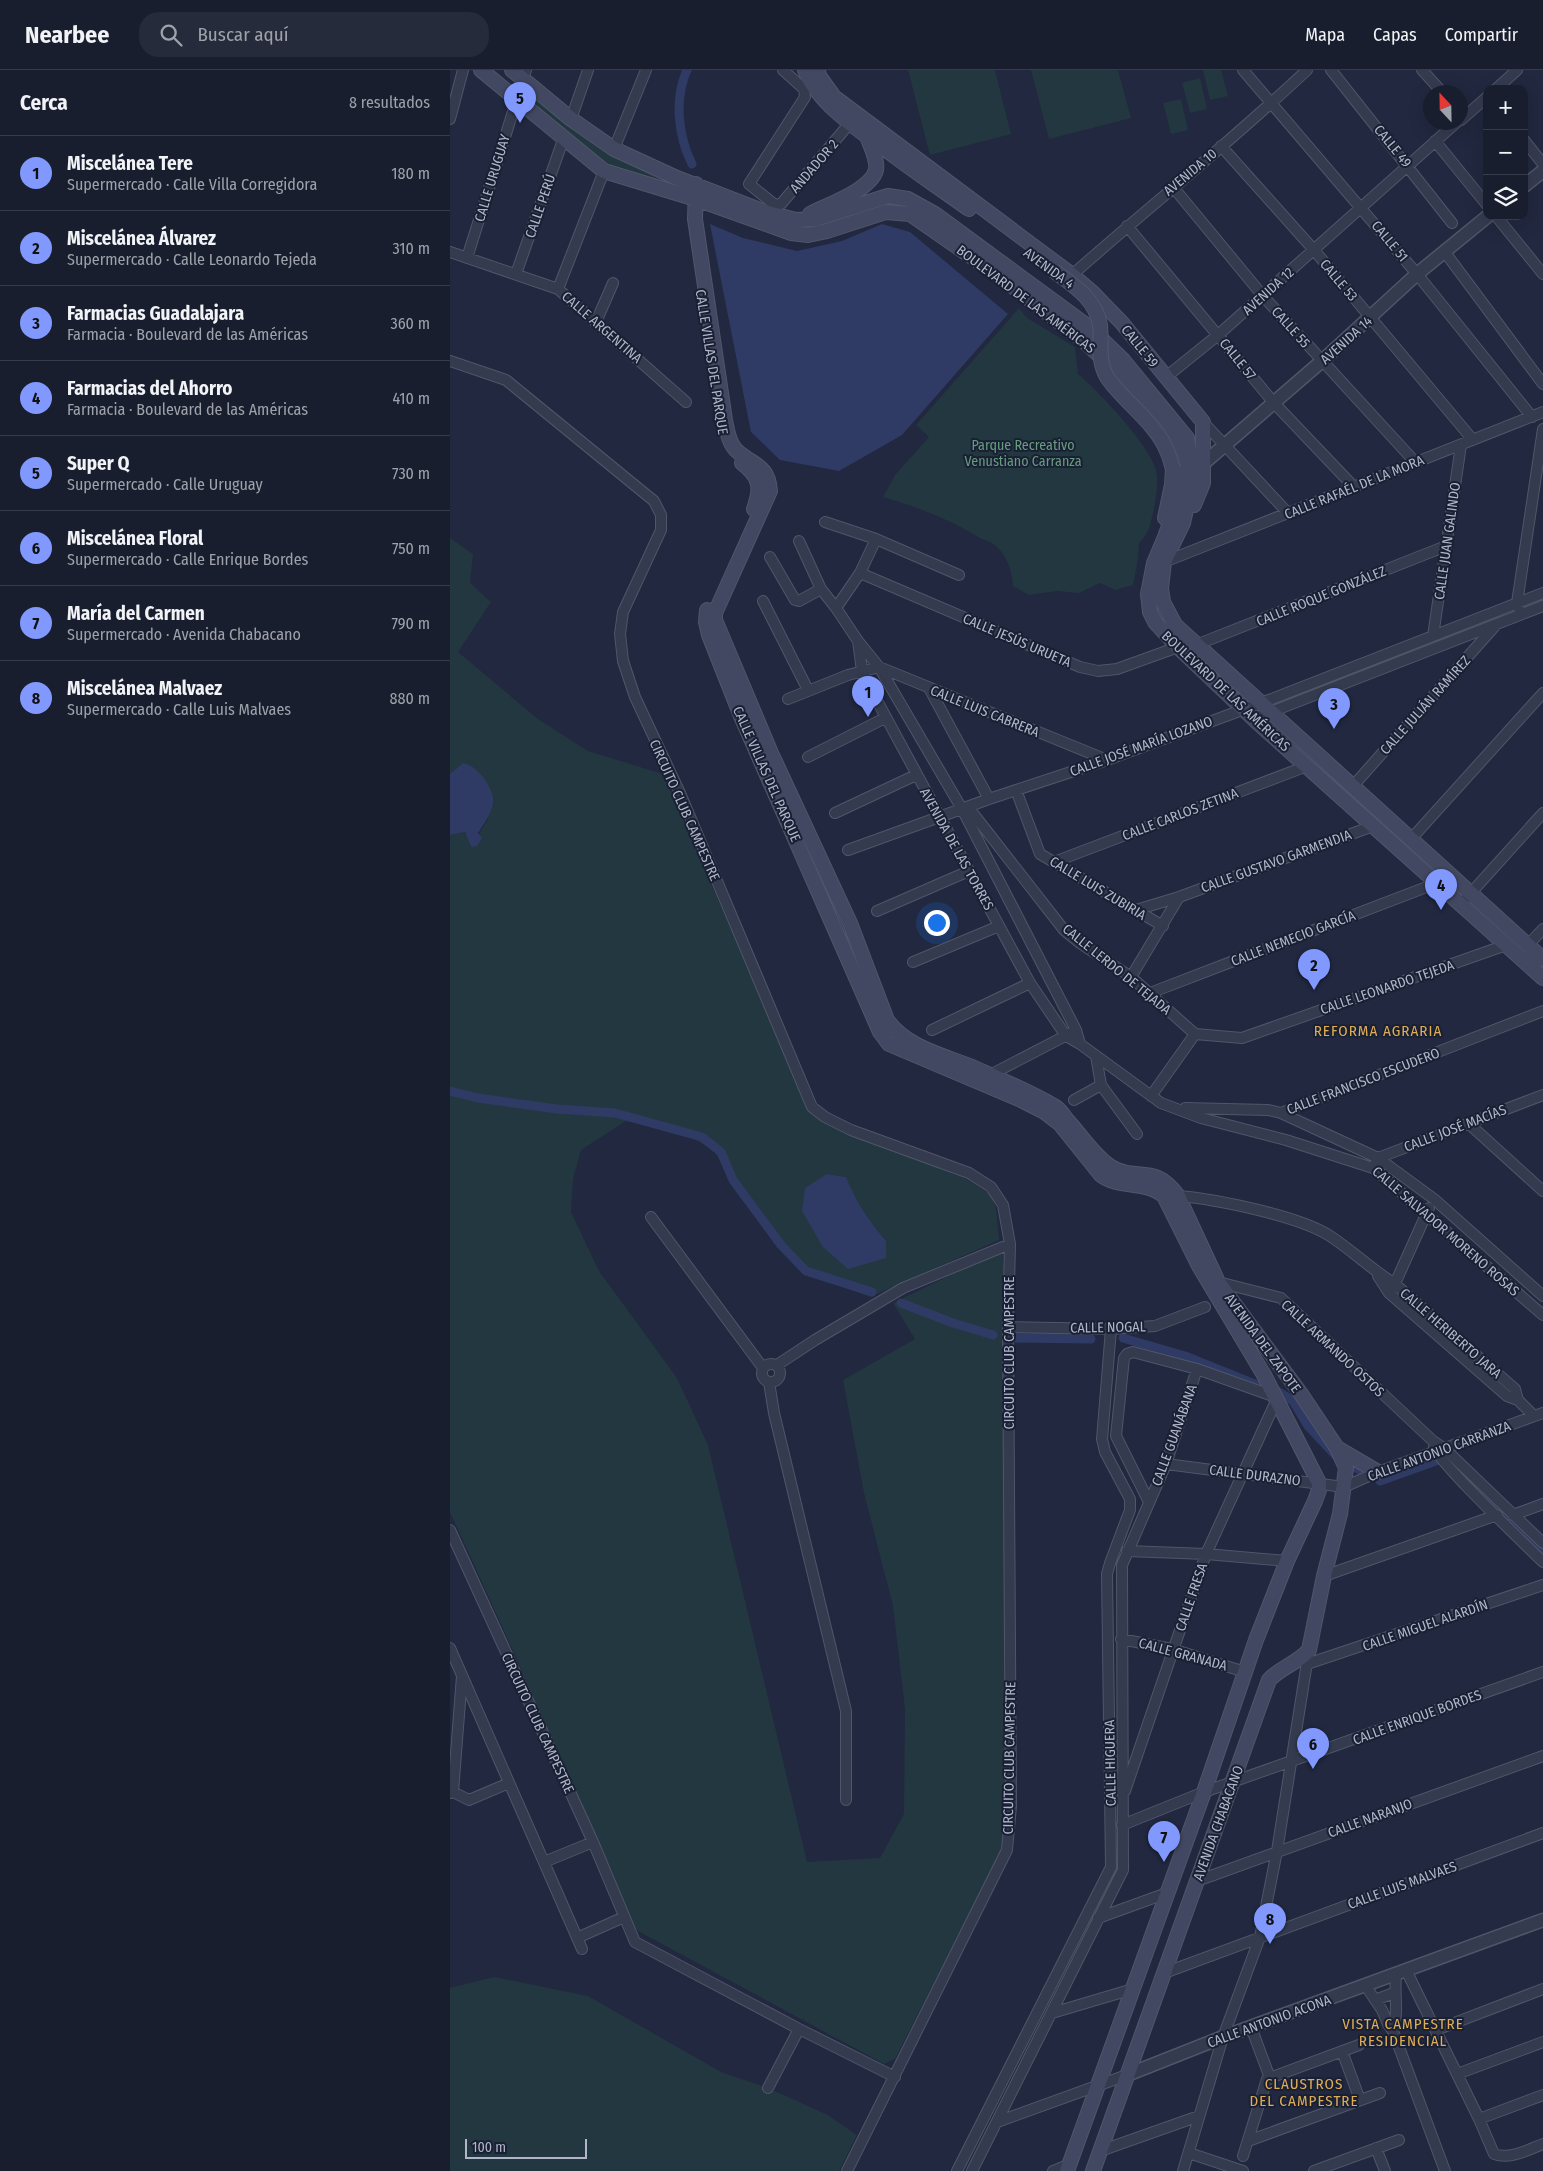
<!DOCTYPE html>
<html lang="es">
<head>
<meta charset="utf-8">
<style>
  :root { --surface:#191e2f; --page:#262b3b; --text:#f1f3f6; --muted:#9fa2aa; --line:#373c4b; --accent:#8199ff }
  body { margin:0; font-family:"Fira Sans Condensed",sans-serif; background:var(--page); color:var(--text) }
  .controls { position:absolute; right:15px; top:15px; display:grid; overflow:hidden; border-radius:10px; box-shadow:0 5px 20px #0002 }
  .controls button { width:45px; height:45px; display:grid; place-items:center; padding:0; border:0; border-bottom:1px solid var(--line); background:var(--surface); color:var(--text); font:25px sans-serif }
  .compass { position:absolute; left:973px; top:15px; width:45px; height:45px; border-radius:50%; background:var(--surface); box-shadow:0 5px 20px #0002; rotate:338deg }
  .scale { position:absolute; left:15px; bottom:12px; width:122px; box-sizing:border-box; padding-left:5px; border:2px solid #b1b6ca; border-top:0; font-size:14px; line-height:18px; white-space:nowrap; color:#b1b6ca; -webkit-text-stroke:4px #1a2034; paint-order:stroke }
  .you { position:absolute; left:486px; top:852px; width:18px; height:18px; margin:-12px; border:4px solid #fff; border-radius:50%; background:#1a73e8; box-shadow:0 0 0 8px #1a73e833 }
  .badge { display:grid; place-items:center; width:32px; height:32px; border-radius:50%; background:var(--accent); color:#111; font-size:16px; font-weight:700 }
  .pin { position:absolute; translate:-50% -41px; filter:drop-shadow(0 1px 2px #0008) }
  .pin::after { content:''; position:absolute; top:26px; width:18px; height:15px; background:inherit; clip-path:polygon(0 0,100% 0,50% 100%) }
  .list { margin:0; padding:0; list-style:none }
  h2 { display:flex; justify-content:space-between; align-items:center; height:65px; margin:0; padding:0 20px; font-size:21px }
  h2 small { font-size:16px; font-weight:400; color:var(--muted) }
  .list li { display:grid; grid-template-columns:32px 1fr auto; gap:15px; align-items:center; box-sizing:border-box; height:75px; padding:0 20px; border-top:1px solid var(--line) }
  .list b { display:block; font-size:19px; white-space:nowrap }
  .list p { margin:0; font-size:16px; white-space:nowrap; color:var(--muted) }
  .list em { font-size:16px; font-style:normal; color:var(--muted) }
  .icon { flex:none; width:28px; height:28px; fill:none; stroke:currentColor; stroke-width:2; stroke-linecap:round; stroke-linejoin:round }
  .map { position:relative; flex:none; width:1093px; height:2101px; overflow:hidden }
  header { display:flex; align-items:center; gap:30px; box-sizing:border-box; height:70px; padding:0 25px; background:var(--surface); border-bottom:1px solid var(--line) }
  header strong { font-size:24px }
  nav { display:flex; gap:28px; margin-inline-start:auto; font-size:18px }
  .search { width:350px; height:45px; background:var(--page); display:flex; align-items:center; gap:12px; box-sizing:border-box; padding:0 18px; border-radius:20px; color:var(--muted); font-size:19px }
  main { display:flex }
  aside { flex:1; background:var(--surface) }
  .map>svg:first-child { display:block }
</style>
</head>
<body>
<header>
<strong>Nearbee</strong>
<div class="search"><svg class="icon" aria-label="search" viewBox="0 0 24 24"><circle cx="10" cy="10" r="6"/><path d="M15 15l6 6"/></svg>Buscar aquí</div>
<nav><a>Mapa</a><a>Capas</a><a>Compartir</a></nav>
</header>
<main>
<aside>
<h2>Cerca<small>8 resultados</small></h2>
<ul class="list">
<li><span class="badge">1</span><div><b>Miscelánea Tere</b><p>Supermercado · Calle Villa Corregidora</p></div><em>180 m</em></li>
<li><span class="badge">2</span><div><b>Miscelánea Álvarez</b><p>Supermercado · Calle Leonardo Tejeda</p></div><em>310 m</em></li>
<li><span class="badge">3</span><div><b>Farmacias Guadalajara</b><p>Farmacia · Boulevard de las Américas</p></div><em>360 m</em></li>
<li><span class="badge">4</span><div><b>Farmacias del Ahorro</b><p>Farmacia · Boulevard de las Américas</p></div><em>410 m</em></li>
<li><span class="badge">5</span><div><b>Super Q</b><p>Supermercado · Calle Uruguay</p></div><em>730 m</em></li>
<li><span class="badge">6</span><div><b>Miscelánea Floral</b><p>Supermercado · Calle Enrique Bordes</p></div><em>750 m</em></li>
<li><span class="badge">7</span><div><b>María del Carmen</b><p>Supermercado · Avenida Chabacano</p></div><em>790 m</em></li>
<li><span class="badge">8</span><div><b>Miscelánea Malvaez</b><p>Supermercado · Calle Luis Malvaes</p></div><em>880 m</em></li>
</ul>
</aside>
<div class="map">
<svg width="1093" height="2101" viewBox="0 0 1093 2101">
  <rect width="100%" height="100%" fill="#21283f"/>
  <path fill="#233740" fill-rule="evenodd" d="M458 0H545L561 64 480 85Z
    M581 0H668L681 48 599 69Z
    M753 0H771L778 26 760 30Z
    M750 8 757 39 740 43 732 13Z
    M76 15 155 82 219 112 155 93 71 29Z
    M731 29 738 60 721 64 713 33Z
    M569 238 577 248 625 277 628 304C649 322 699 374 706 400 709 412 706 427 704 439 700 454 701 461 689 473L688 489 683 515 665 520 650 513 629 523 607 521 579 525 563 516C562 501 557 485 545 475 540 471 533 470 528 467 497 448 467 437 433 427L445 405 479 367 466 355Z
    M0 468 23 484 20 513 41 532 8 582 88 649 138 681 213 704 357 1033 414 1068 518 1110 540 1124 546 1138 549 1170 420 1227 355 1202 318 1162 264 1081 236 1064 176 1051 131 1080 123 1109 121 1142 149 1201 227 1308 258 1375 357 1792 430 1788 454 1744 455 1639 443 1536 414 1423 393 1310 465 1269 443 1233 546 1183 551 1182 553 1185 555 1752 553 1773 548 1787 445 1989 434 1994 188 1861 183 1854 65 1585 0 1442V765L15 762 21 777 38 749 13 693 0 704ZM377 1104 395 1107C406 1132 419 1151 436 1171Z
    M44 1907 138 1926 271 2002 318 2018 376 2044 407 2065 389 2101H0V1918Z"/>
  <path fill="#2f3b64" d="M260 154 293 168 347 181 392 171 432 154 460 162 558 244 452 365 389 401 330 390 301 362Z
    M13 693C27 696 40 713 43 727 45 739 34 754 28 763L32 768 27 776 21 777 15 762 0 765V704Z
    M377 1104 396 1107C406 1132 419 1151 436 1171V1188L398 1199 373 1177 352 1141 355 1118Z"/>
  <g fill="none" stroke-linecap="round" stroke-linejoin="round">
    <path stroke="#2f3b64" stroke-width="9" d="M237 0C224 29 228 66 242 94
      M1074 536 1093 529
      M825 634 1051 546
      M0 1021 28 1028 107 1039 165 1043 252 1067 271 1082 283 1110 331 1175 356 1201 422 1222
      M451 1233 503 1253 543 1265
      M566 1268 641 1269
      M673 1268 735 1286 812 1317
      M826 1320 843 1331 858 1356 886 1386
      M902 1396 914 1402
      M930 1411 997 1387
      M1022 1412 1093 1482"/>
    <g stroke="#50566a" stroke-width="12">
      <path id="minor" d="M333 0 354 19 355 27 299 114 325 135 331 134 400 53
        M793 0 967 204 1082 347
        M881 0 1002 153
        M972 0 992 22
        M1046 19 1067 0
        M0 49 13 0
        M121 49 138 0
        M1011 50 1037 27
        M1074 70 1093 94
        M985 71 1037 135
        M771 76 864 180 1023 370
        M164 79 196 0
        M723 117 813 226 966 393
        M1046 146 1093 204
        M677 156 824 333 904 417
        M994 181 1093 314
        M0 182 108 219 236 332
        M17 188 76 0
        M66 204 114 67
        M622 205C700 136 782 71 857 0
        M108 219 154 101
        M146 252 163 213
        M0 291 56 310 204 431 211 445V460L173 542 170 564 173 591 185 627 230 723 362 1037 375 1047 401 1060 519 1103 541 1117 553 1135 560 1174 558 1257 561 1736 557 1780 397 2101
        M716 307 768 265 1007 52
        M753 352 838 443
        M375 452 426 469 509 505
        M349 471 371 519 386 538 408 571 429 597 512 739 626 960 630 974 616 966 580 913 418 614 412 601 408 571
        M320 487 345 530 349 531 371 519
        M714 492 1093 342
        M410 503 630 597 648 601 667 599 728 577
        M313 531 358 620
        M386 538 410 503 426 469
        M1069 539 1067 533 1093 359
        M983 566 1011 375
        M746 575 996 476
        M479 618 539 729
        M338 629 398 605 429 597 657 690
        M803 649 1093 536
        M358 687 435 648
        M903 716 1045 556
        M566 720 590 784 713 856
        M518 737 614 860 630 873 681 907 745 964
        M385 743 466 705
        M962 768 1093 623
        M398 780 539 729 657 690 819 630 1093 523
        M604 792 857 696
        M1011 834 1093 743
        M686 840 729 827 923 756
        M427 841 519 801
        M1078 875 1093 859
        M463 892 549 856
        M681 907 729 827
        M700 923 987 813
        M482 960 580 913
        M745 964 792 968 1056 875
        M630 974 711 1033 751 1048 836 1070 923 1098 1093 1245
        M646 986 651 1015 687 1064
        M540 1005 621 963
        M701 1026 745 964
        M624 1030 651 1015
        M735 1038 818 1040 831 1043 928 1088 984 1129 1093 1226
        M831 1043 1093 941
        M1018 1053 1093 1121
        M926 1092 928 1088 1093 1025
        M728 1126C766 1129 849 1146 880 1166 903 1181 922 1200 945 1214L1065 1319 1068 1330
        M201 1147 313 1298
        M928 1206 939 1223 1057 1326 1068 1330 1084 1346
        M768 1212 831 1228 983 1371 995 1379 1093 1473
        M943 1218 979 1138
        M558 1257 661 1259 705 1256 755 1237
        M312 1303a9 9 0 1 1 18 0a9 9 0 1 1-18 0Z
        M327 1295 365 1270 453 1218 560 1174
        M319 1312 324 1343 396 1641V1730
        M984 1377C987 1391 1076 1475 1093 1492
        M716 1394 894 1417 928 1402 1093 1343
        M699 1432 666 1366 674 1288 677 1284 683 1282 747 1299 823 1326
        M1063 1445 1093 1434
        M0 1460 143 1772 185 1872 349 1959 445 2007
        M677 1481 756 1484 837 1491
        M874 1506 1047 1445
        M671 1569 722 1579 795 1602
        M0 1578 132 1879
        M857 1594 1093 1515
        M675 1721 756 1484 826 1331
        M3 1722 12 1606
        M0 1723 3 1722 19 1730 59 1713
        M672 1755 754 1722 1093 1602
        M94 1792 143 1772
        M747 1811 1093 1686
        M648 1848 717 1823
        M127 1868 174 1847
        M956 1900 1029 2049 1044 2084C1060 2090 1077 2080 1093 2074
        M714 1903 1093 1763
        M915 1915 932 1940 938 1954 943 1961 995 2101
        M925 1930 944 1923
        M602 1943 683 1919
        M801 1957 820 2008
        M986 1960 1093 1919
        M943 1961C949 1942 944 1923 946 1904
        M892 1981 910 2030
        M1007 2004 1093 1972
        M318 2018 349 1959
        M1029 2049 1093 2025
        M547 2052 677 2005
        M798 2071 930 2023
        M926 2078 935 2101
        M650 2081 749 2046
        M739 2083 793 2101
        M793 2086 817 2009 909 1975
        M507 2101 661 1797 657 1504 660 1493 680 1440V1429L655 1382 652 1369 661 1259
        M522 2101 673 1800 672 1495 716 1394 747 1299
        M603 2101 620 2094
        M733 2101 773 1967 810 1867 827 1781 859 1580
        M864 2101 949 2070"/>
    </g>
    <g stroke="#50566a" stroke-width="15">
      <path id="tertiary" d="M1074 116 1093 101
        M754 393 872 291 967 204 1038 146
        M677 2005 773 1967 1093 1850"/>
    </g>
    <g stroke="#50566a" stroke-width="16">
      <path id="secondary" d="M31 0 154 101 246 129 341 163 358 165 377 161 436 142 460 144 548 205 634 271 670 305 703 344 724 374 733 397 734 408 733 418 715 467 704 493 698 524 700 542 705 552 728 577 806 651 1093 908
        M62 0 121 49 164 79 227 108 318 143 346 150 365 149 438 126 458 129 485 144 640 258 673 290 737 368 743 409 733 453 714 492 711 518 713 532 725 555 1093 889
        M355 0C369 36 416 65 446 87 470 105 495 122 519 139
        M368 0 369 6 384 27 622 205 642 222 672 253 753 352V413L744 435
        M246 114 245 149 275 350C277 359 278 372 286 380 303 396 318 394 320 421L265 543V550L321 683 400 853 437 950C456 977 492 985 522 997 549 1009 579 1021 604 1036 610 1039 613 1045 617 1050 631 1065 644 1086 661 1097 687 1112 704 1093 728 1126L768 1212 851 1324 887 1378 896 1398 890 1444 874 1506 859 1580C848 1593 831 1597 819 1610L643 2101
        M360 144C377 135 421 120 426 100 428 89 420 75 417 66
        M292 393C310 407 312 417 304 439
        M715 448 722 415 723 399
        M257 540 256 552 259 565 291 646 430 962 439 974 571 1030 593 1041 610 1054 651 1105C669 1119 696 1110 714 1126L749 1196 814 1305 869 1413V1420L865 1431 837 1491 806 1570 754 1722 617 2101
        M887 1378 928 1402"/>
    </g>
    <use href="#minor" stroke="#353b4f" stroke-width="10"/>
    <use href="#tertiary" stroke="#353b4f" stroke-width="12"/>
    <use href="#secondary" stroke="#434862" stroke-width="14"/>
    <g stroke="#50566a" stroke-width="16" stroke-linecap="butt">
      <path id="secondary-bridge" d="M604 201C623 215 646 229 650 255 652 273 647 290 657 307 673 331 707 354 717 381 720 387 721 393 723 399"/>
    </g>
    <use href="#secondary-bridge" stroke="#434862" stroke-width="14"/>
  </g>
  <g text-anchor="middle" stroke-width="4" stroke-linejoin="round" paint-order="stroke">
    <g font-size="14" fill="#b1b6ca" stroke="#1a2034">
      <text transform="translate(943 76) rotate(51)" y="5">CALLE 49</text>
      <text transform="translate(364 96) rotate(-49)" y="5">ANDADOR 2</text>
      <text transform="translate(740 102) rotate(-40)" y="5">AVENIDA 10</text>
      <text transform="translate(42 108) rotate(-73)" y="5">CALLE URUGUAY</text>
      <text transform="translate(90 136) rotate(-71)" y="5">CALLE PERÚ</text>
      <text transform="translate(940 171) rotate(50)" y="5">CALLE 51</text>
      <text transform="translate(599 198) rotate(36)" y="5">AVENIDA 4</text>
      <text transform="translate(889 210) rotate(50)" y="5">CALLE 53</text>
      <text transform="translate(818 221) rotate(-42)" y="5">AVENIDA 12</text>
      <text transform="translate(576 229) rotate(37)" y="5">BOULEVARD DE LAS AMÉRICAS</text>
      <text transform="translate(152 257) rotate(41)" y="5">CALLE ARGENTINA</text>
      <text transform="translate(841 257) rotate(48)" y="5">CALLE 55</text>
      <text transform="translate(896 270) rotate(-42)" y="5">AVENIDA 14</text>
      <text transform="translate(690 276) rotate(51)" y="5">CALLE 59</text>
      <text transform="translate(788 289) rotate(51)" y="5">CALLE 57</text>
      <text transform="translate(262 292) rotate(81)" y="5">CALLE VILLAS DEL PARQUE</text>
      <text transform="translate(904 417) rotate(-22)" y="5">CALLE RAFAÉL DE LA MORA</text>
      <text transform="translate(997 471) rotate(-82)" y="5">CALLE JUAN GALINDO</text>
      <text transform="translate(871 526) rotate(-22)" y="5">CALLE ROQUE GONZÁLEZ</text>
      <text transform="translate(567 570) rotate(23)" y="5">CALLE JESÚS URUETA</text>
      <text transform="translate(776 621) rotate(43)" y="5">BOULEVARD DE LAS AMÉRICAS</text>
      <text transform="translate(975 635) rotate(-48)" y="5">CALLE JULIÁN RAMÍREZ</text>
      <text transform="translate(535 641) rotate(22)" y="5">CALLE LUIS CABRERA</text>
      <text transform="translate(691 676) rotate(-20)" y="5">CALLE JOSÉ MARÍA LOZANO</text>
      <text transform="translate(317 704) rotate(66)" y="5">CALLE VILLAS DEL PARQUE</text>
      <text transform="translate(235 740) rotate(66)" y="5">CIRCUITO CLUB CAMPESTRE</text>
      <text transform="translate(730 744) rotate(-21)" y="5">CALLE CARLOS ZETINA</text>
      <text transform="translate(507 779) rotate(61)" y="5">AVENIDA DE LAS TORRES</text>
      <text transform="translate(826 791) rotate(-20)" y="5">CALLE GUSTAVO GARMENDIA</text>
      <text transform="translate(648 818) rotate(31)" y="5">CALLE LUIS ZUBIRIA</text>
      <text transform="translate(843 868) rotate(-21)" y="5">CALLE NEMECIO GARCÍA</text>
      <text transform="translate(667 899) rotate(39)" y="5">CALLE LERDO DE TEJADA</text>
      <text transform="translate(937 917) rotate(-19)" y="5">CALLE LEONARDO TEJEDA</text>
      <text transform="translate(913 1011) rotate(-21)" y="5">CALLE FRANCISCO ESCUDERO</text>
      <text transform="translate(1005 1058) rotate(-21)" y="5">CALLE JOSÉ MACÍAS</text>
      <text transform="translate(996 1161) rotate(41)" y="5">CALLE SALVADOR MORENO ROSAS</text>
      <text transform="translate(658 1257) rotate(-1)" y="5">CALLE NOGAL</text>
      <text transform="translate(1001 1263) rotate(41)" y="5">CALLE HERIBERTO JARA</text>
      <text transform="translate(813 1273) rotate(54)" y="5">AVENIDA DEL ZAPOTE</text>
      <text transform="translate(883 1278) rotate(43)" y="5">CALLE ARMANDO OSTOS</text>
      <text transform="translate(559 1283) rotate(-90)" y="5">CIRCUITO CLUB CAMPESTRE</text>
      <text transform="translate(724 1365) rotate(-70)" y="5">CALLE GUANÁBANA</text>
      <text transform="translate(989 1381) rotate(-20)" y="5">CALLE ANTONIO CARRANZA</text>
      <text transform="translate(805 1405) rotate(7)" y="5">CALLE DURAZNO</text>
      <text transform="translate(741 1527) rotate(-71)" y="5">CALLE FRESA</text>
      <text transform="translate(975 1555) rotate(-19)" y="5">CALLE MIGUEL ALARDÍN</text>
      <text transform="translate(733 1584) rotate(15)" y="5">CALLE GRANADA</text>
      <text transform="translate(967 1647) rotate(-20)" y="5">CALLE ENRIQUE BORDES</text>
      <text transform="translate(88 1653) rotate(65)" y="5">CIRCUITO CLUB CAMPESTRE</text>
      <text transform="translate(559 1688) rotate(-89)" y="5">CIRCUITO CLUB CAMPESTRE</text>
      <text transform="translate(660 1693) rotate(-91)" y="5">CALLE HIGUERA</text>
      <text transform="translate(920 1748) rotate(-20)" y="5">CALLE NARANJO</text>
      <text transform="translate(768 1753) rotate(-70)" y="5">AVENIDA CHABACANO</text>
      <text transform="translate(952 1815) rotate(-20)" y="5">CALLE LUIS MALVAES</text>
      <text transform="translate(819 1951) rotate(-20)" y="5">CALLE ANTONIO ACONA</text>
    </g>
    <g font-size="14" fill="#669d7d" stroke="#1a2034">
      <text x="573" y="380">Parque Recreativo<tspan x="573" dy="16">Venustiano Carranza</tspan></text>
    </g>
    <g font-size="15" letter-spacing="1" fill="#dfad57" stroke="#1a2034">
      <text x="928" y="966">REFORMA AGRARIA</text>
      <text x="953" y="1959">VISTA CAMPESTRE<tspan x="953" dy="17">RESIDENCIAL</tspan></text>
      <text x="854" y="2019">CLAUSTROS<tspan x="854" dy="17">DEL CAMPESTRE</tspan></text>
    </g>
  </g>
</svg>
<div class="controls">
<button>+</button>
<button>−</button>
<button><svg class="icon" aria-label="layers" viewBox="0 0 24 24"><path d="M12 4l9 5-9 5-9-5zM3 14l9 5 9-5"/></svg></button>
</div>
<svg class="compass" viewBox="-18 -18 36 36"><path d="M0-13l5 13h-10z" fill="#e53935"/><path d="M0 13l5-13h-10z" fill="#9fa2aa"/></svg>
<div class="scale">100 m</div>
<div class="you"></div>
<div class="pin badge" style="left:418px;top:647px">1</div>
<div class="pin badge" style="left:864px;top:920px">2</div>
<div class="pin badge" style="left:884px;top:659px">3</div>
<div class="pin badge" style="left:991px;top:840px">4</div>
<div class="pin badge" style="left:70px;top:53px">5</div>
<div class="pin badge" style="left:863px;top:1699px">6</div>
<div class="pin badge" style="left:714px;top:1792px">7</div>
<div class="pin badge" style="left:820px;top:1874px">8</div>
</div>
</main>
</body>
</html>
